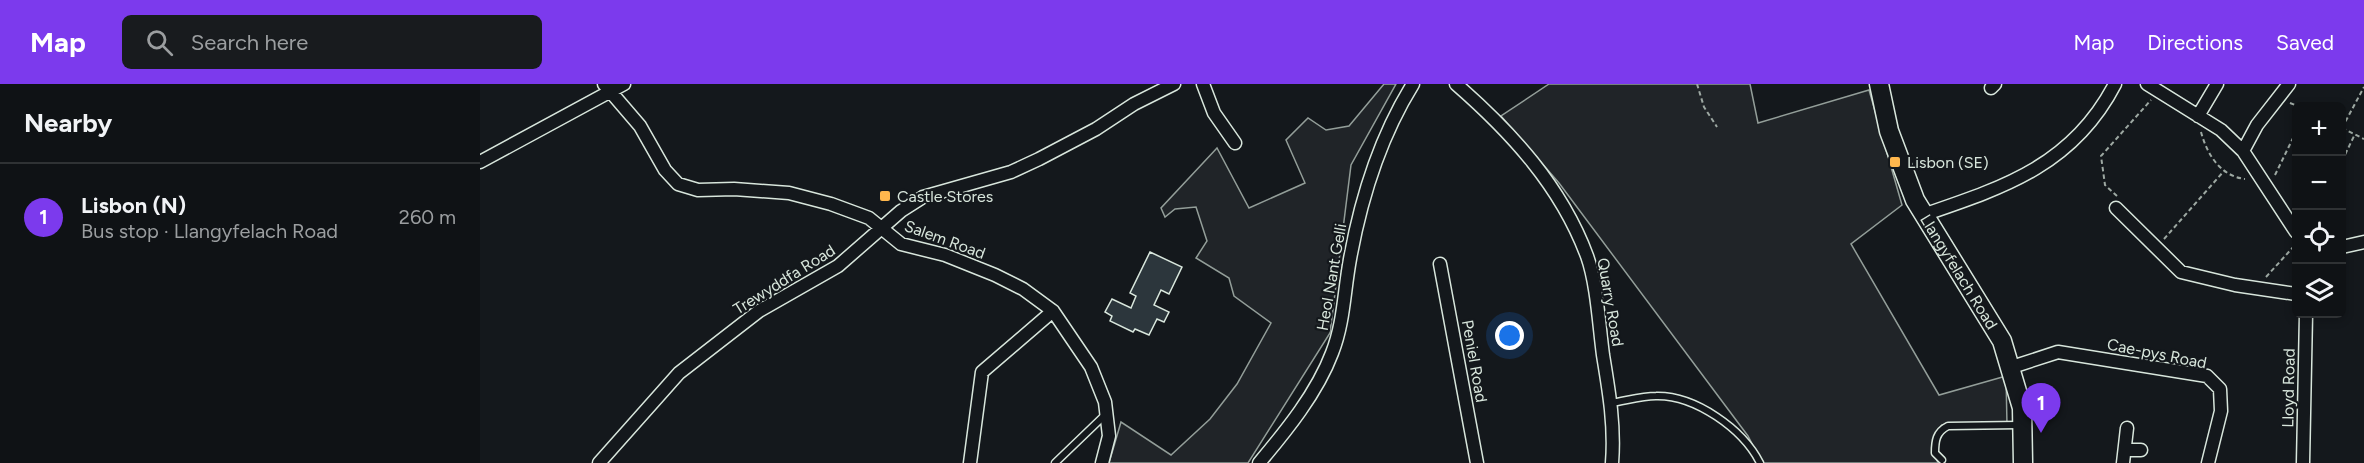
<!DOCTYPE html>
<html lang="en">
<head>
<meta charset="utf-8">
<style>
  :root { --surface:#0f1215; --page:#181b1e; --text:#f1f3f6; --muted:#9b9ea0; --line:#2f3234; --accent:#7c3aed }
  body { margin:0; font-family:Figtree,sans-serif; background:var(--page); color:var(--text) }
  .controls { position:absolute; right:18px; top:18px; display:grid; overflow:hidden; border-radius:9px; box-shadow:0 3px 9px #0003 }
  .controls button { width:54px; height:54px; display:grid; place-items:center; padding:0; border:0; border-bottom:2px solid var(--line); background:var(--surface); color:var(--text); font:30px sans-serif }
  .you { position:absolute; left:1030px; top:252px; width:21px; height:21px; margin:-15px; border:4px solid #fff; border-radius:50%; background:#1a73e8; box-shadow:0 0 0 9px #1a73e833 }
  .badge { display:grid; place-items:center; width:39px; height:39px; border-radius:50%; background:var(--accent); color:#fff; font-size:20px; font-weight:700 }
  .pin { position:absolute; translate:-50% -50px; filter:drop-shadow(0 2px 3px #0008) }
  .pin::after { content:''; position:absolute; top:32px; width:21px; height:18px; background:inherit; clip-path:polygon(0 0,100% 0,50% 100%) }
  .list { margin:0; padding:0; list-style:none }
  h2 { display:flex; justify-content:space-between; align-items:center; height:78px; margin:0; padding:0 24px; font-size:26px }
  h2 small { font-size:20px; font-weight:400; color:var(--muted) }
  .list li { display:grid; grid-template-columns:39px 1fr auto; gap:18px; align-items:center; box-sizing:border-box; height:108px; padding:0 24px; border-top:2px solid var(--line) }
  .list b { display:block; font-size:22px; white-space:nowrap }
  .list p { margin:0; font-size:20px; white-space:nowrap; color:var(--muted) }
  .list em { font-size:20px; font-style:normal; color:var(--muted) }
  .icon { flex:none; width:33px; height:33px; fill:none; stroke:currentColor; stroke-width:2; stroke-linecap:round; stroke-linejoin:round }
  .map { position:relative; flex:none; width:1884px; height:379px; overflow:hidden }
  header { display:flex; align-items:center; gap:36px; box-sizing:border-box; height:84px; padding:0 30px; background:var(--accent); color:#fff }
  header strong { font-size:28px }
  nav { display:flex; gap:33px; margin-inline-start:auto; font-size:21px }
  .search { width:420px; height:54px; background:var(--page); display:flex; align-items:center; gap:15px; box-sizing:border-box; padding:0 21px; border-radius:9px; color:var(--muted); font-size:22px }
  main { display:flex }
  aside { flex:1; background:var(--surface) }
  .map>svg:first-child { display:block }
</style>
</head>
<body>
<header>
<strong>Map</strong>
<div class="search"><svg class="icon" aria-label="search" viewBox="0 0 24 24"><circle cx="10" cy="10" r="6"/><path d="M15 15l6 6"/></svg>Search here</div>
<nav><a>Map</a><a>Directions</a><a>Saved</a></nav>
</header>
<main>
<aside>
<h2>Nearby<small></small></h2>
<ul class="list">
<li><span class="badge">1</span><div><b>Lisbon (N)</b><p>Bus stop · Llangyfelach Road</p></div><em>260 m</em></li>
</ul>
</aside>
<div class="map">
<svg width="1884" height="379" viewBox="0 0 1884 379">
  <rect width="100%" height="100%" fill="#14181c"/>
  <path fill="#202428" stroke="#939e99" stroke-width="1.5" d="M904 0H916L871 81 850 249 768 379H629L641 338 691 371 730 335 757 300 791 239 754 212 749 194 716 174 727 157 716 123 695 125 685 133 681 124 737 64 769 124 825 99 806 56 828 34 846 46 869 42Z
    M1069 0H1270L1278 39 1389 6 1422 121 1371 160 1459 311 1526 292 1527 341H1462C1454 354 1452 365 1458 379H1282L1268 352 1079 99 1021 32Z"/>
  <path fill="#2c363c" stroke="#d8e6dc" stroke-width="1.5" d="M670 168 702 183 689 210 681 206 674 221 689 228 684 238 677 235 669 251 655 245 653 248 630 237 632 232 625 228 632 215 651 224 656 212 650 209Z"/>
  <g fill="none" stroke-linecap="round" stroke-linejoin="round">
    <g stroke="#d8e6dc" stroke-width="9">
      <path id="lane" d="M1130 319C1145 317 1161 312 1176 312 1215 311 1263 345 1280 379
        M1462 376 1455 369C1455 357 1456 348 1468 342L1539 341
        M575 379 626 330"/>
    </g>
    <g stroke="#d8e6dc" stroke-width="15">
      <path id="street" d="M124 0 160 42 185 86 198 100 218 106 254 105 309 109 351 120 389 134 421 160 465 171 515 191 543 205 573 227 611 283 625 318 629 352 622 379
        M723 0 734 29 755 59
        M976 0C1031 48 1081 102 1107 172 1117 200 1119 241 1123 271 1129 307 1135 342 1132 379
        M1667 0 1741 46 1763 67 1816 148
        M1511 4 1515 0
        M1718 32 1737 0
        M1763 67 1777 41 1809 0
        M0 78 144 0
        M1636 124 1701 188 1755 201 1816 210
        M1443 131C1525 103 1593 81 1635 0
        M1862 163 1884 158
        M960 180 997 379
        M1532 283 1578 268 1727 292 1740 305 1741 327 1728 379
        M1645 366H1661
        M119 379 199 289 279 227 358 182 421 127 443 113 531 88 559 75 616 45 654 20 694 0
        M490 379 502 288 573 227
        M779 379C806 347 837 309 852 269 864 239 864 207 870 175 881 114 900 53 933 0
        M1643 379 1647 344
        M1823 379 1826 230"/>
    </g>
    <g stroke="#d8e6dc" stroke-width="21">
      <g id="secondary">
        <path id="s1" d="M1399 0 1409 47 1435 116 1522 257 1542 324 1543 379"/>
      </g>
    </g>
    <path stroke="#9da8a2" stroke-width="2" stroke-dasharray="4.5 3" stroke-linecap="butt" d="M1217 0 1224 23 1237 43
      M1810 19 1818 22
      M1862 44 1884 3
      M1862 44 1884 55
      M1721 48C1727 70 1740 92 1765 95
      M1862 77 1875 50
      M1795 91 1816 48
      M1637 112 1625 101 1621 72 1671 16
      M1684 155 1744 87
      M1786 193 1816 160"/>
    <use href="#lane" stroke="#14181c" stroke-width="6"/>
    <use href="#street" stroke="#14181c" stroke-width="12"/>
    <use href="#secondary" stroke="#14181c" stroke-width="18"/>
  </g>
  <g fill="#ffb74d" stroke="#14181c" stroke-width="2">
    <rect x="1409" y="72" width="12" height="12" rx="3"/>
    <rect x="399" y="106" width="12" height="12" rx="3"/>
  </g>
  <g text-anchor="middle" stroke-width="4.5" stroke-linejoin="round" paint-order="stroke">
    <g font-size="16" fill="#d8e6dc" stroke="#14181c" text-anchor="start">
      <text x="1427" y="84">Lisbon (SE)</text>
      <text x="417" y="118">Castle Stores</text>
    </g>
    <g font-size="16" fill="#d8e6dc" stroke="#14181c">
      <text transform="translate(465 155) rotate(20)" y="6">Salem Road</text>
      <text dy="6" stroke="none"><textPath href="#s1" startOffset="206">Llangyfelach Road</textPath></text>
      <text transform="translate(851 193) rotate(-80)" y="6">Heol Nant Gelli</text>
      <text transform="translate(304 195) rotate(-32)" y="6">Trewyddfa Road</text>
      <text transform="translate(1131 218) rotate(80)" y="6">Quarry Road</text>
      <text transform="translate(1677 269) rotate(11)" y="6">Cae-pys Road</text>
      <text transform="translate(995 277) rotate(80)" y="6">Peniel Road</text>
      <text transform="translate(1808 304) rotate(-89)" y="6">Lloyd Road</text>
    </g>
  </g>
</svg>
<div class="controls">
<button>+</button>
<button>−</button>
<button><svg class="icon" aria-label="locate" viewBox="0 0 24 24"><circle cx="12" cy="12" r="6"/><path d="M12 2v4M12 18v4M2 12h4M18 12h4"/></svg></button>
<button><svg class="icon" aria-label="layers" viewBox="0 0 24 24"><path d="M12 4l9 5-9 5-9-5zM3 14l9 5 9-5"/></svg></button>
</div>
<div class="you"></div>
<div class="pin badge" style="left:1561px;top:349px">1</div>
</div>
</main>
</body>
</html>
